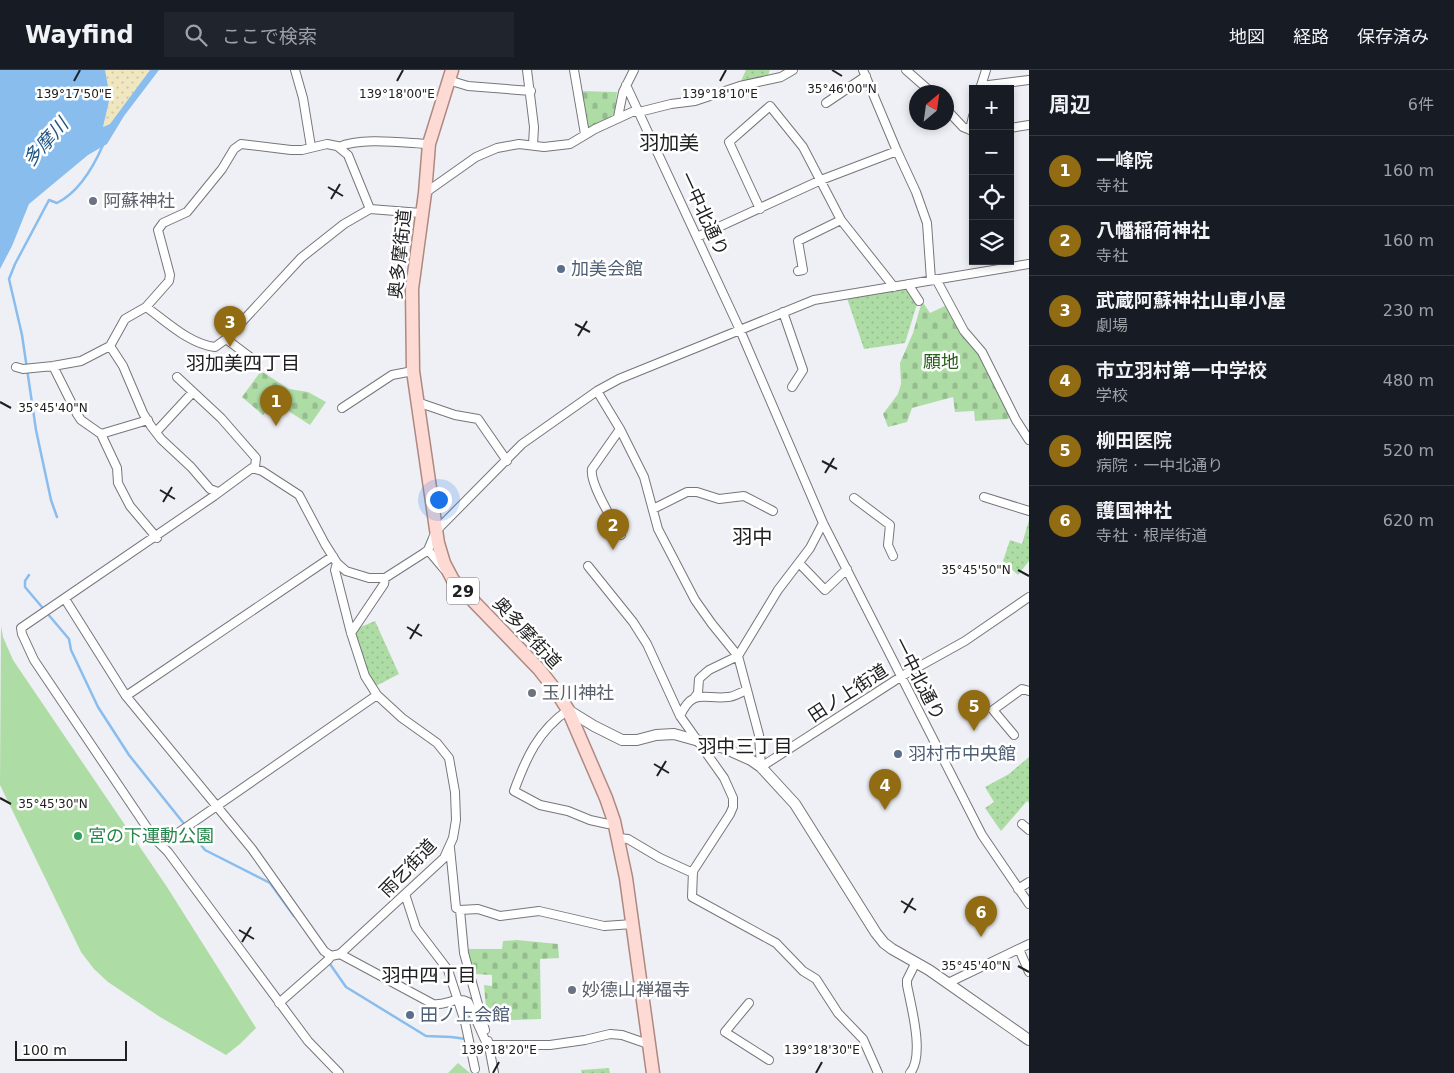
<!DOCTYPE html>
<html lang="ja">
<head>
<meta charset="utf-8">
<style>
  :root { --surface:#171b24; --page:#20242c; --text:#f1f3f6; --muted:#9ea1a6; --line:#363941; --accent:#926c13 }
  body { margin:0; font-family:"DejaVu Sans","Noto Sans JP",sans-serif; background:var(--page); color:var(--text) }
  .controls { position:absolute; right:15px; top:15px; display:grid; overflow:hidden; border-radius:0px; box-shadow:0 2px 8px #0003 }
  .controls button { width:45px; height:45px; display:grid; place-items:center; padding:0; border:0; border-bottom:1px solid var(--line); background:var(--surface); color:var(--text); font:25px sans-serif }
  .compass { position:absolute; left:909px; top:15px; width:45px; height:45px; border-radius:50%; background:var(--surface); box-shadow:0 2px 8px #0003; rotate:29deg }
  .scale { position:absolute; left:15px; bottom:12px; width:112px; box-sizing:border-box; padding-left:5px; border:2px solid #202022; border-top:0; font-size:14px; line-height:18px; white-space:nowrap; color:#202022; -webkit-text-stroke:4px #fff; paint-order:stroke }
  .you { position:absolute; left:438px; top:429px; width:18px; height:18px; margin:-12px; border:4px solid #fff; border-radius:50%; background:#1a73e8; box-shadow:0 0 0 8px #1a73e833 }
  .badge { display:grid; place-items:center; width:32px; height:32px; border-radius:50%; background:var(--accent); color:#fff; font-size:16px; font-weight:700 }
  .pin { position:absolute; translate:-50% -41px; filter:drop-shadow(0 1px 2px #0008) }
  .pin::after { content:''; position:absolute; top:26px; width:18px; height:15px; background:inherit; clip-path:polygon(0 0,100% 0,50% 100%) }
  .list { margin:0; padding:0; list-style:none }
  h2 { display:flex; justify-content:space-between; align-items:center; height:65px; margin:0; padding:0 20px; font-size:21px }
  h2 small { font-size:16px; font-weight:400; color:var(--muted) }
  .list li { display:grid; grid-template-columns:32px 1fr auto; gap:15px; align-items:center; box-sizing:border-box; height:70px; padding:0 20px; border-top:1px solid var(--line) }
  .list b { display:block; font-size:19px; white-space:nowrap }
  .list p { margin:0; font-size:16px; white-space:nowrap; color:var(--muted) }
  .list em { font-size:16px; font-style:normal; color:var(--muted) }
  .icon { flex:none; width:28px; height:28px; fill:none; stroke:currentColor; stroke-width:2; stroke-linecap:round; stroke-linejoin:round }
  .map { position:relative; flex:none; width:1029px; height:1003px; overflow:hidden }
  header { display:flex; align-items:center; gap:30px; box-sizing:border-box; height:70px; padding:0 25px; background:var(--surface); border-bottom:1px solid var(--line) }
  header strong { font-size:24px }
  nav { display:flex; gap:28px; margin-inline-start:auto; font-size:18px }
  .search { width:350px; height:45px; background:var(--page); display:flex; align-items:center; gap:12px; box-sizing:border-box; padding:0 18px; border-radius:0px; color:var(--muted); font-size:19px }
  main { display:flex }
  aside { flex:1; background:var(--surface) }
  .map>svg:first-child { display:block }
</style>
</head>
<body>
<header>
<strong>Wayfind</strong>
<div class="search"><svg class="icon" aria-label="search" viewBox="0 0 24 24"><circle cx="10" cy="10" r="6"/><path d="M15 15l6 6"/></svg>ここで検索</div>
<nav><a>地図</a><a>経路</a><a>保存済み</a></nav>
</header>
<main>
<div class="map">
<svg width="1029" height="1003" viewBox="0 0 1029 1003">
  <defs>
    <pattern id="sand-dots" width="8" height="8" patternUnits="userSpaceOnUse" patternTransform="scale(1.25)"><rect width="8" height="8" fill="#f0e7c1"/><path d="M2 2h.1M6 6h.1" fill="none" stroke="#cec6a6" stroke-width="1.8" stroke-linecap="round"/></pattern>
    <pattern id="cemetery-stones" width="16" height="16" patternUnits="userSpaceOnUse" patternTransform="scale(1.25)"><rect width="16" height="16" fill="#aedca5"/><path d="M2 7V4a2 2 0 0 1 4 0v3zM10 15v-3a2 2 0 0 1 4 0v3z" fill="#95bc8e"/></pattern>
    <pattern id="park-dots" width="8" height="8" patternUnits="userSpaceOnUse" patternTransform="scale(1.25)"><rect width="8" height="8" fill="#aedca5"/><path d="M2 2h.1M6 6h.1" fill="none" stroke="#95bc8e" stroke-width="1.8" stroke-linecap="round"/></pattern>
  </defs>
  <rect width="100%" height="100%" fill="#eff0f5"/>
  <path fill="url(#sand-dots)" d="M105 0H150L110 54 103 57 110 27Z"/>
  <path fill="url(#cemetery-stones)" d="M580 21 617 22 614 47 585 61Z
    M922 231 930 243 947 235 981 283 1011 346 1008 349 975 351 974 341 955 342 953 327 912 338 907 352 888 357 883 344 898 324 901 314 900 293 913 263Z
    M261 301 289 319 308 322 326 332 310 355 273 331 263 345 242 327Z
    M517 870 558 874 559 888 540 889 541 949 487 951 484 915 492 916V905L475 904 466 879H502L503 871Z"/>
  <path fill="url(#park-dots)" d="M746 0H770L767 8 741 11Z
    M906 218 917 234 905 273 864 279 847 228Z
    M1029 450V491L1018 505 1003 491 1010 470 1022 474Z
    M375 551 399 604 374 617 366 603 354 564 358 558Z
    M1029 687V733L1027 731 1001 761 985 738 994 732 985 717 1009 704Z
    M609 998 610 1003H582L581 1000Z"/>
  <path fill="#aedca5" d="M1 556 3 567 13 590 167 817 256 958 240 974 226 985 160 947 108 912 94 899 81 882 0 715Z
    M458 993 470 1003H448Z"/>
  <path fill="#89bdee" d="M0 0H105L110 27 103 57 110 54 150 0H159L124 46 107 74 88 85 29 134 12 176 0 199Z"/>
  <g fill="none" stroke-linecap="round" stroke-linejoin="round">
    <path stroke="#89bdee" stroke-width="2.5" d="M57 447 51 430 36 360 22 265 9 209 15 194 49 130 57 133C79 122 93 98 103 75
      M29 505 25 511V517L69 569 71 580 98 637 129 685 205 780 270 813 294 846
      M323 884 346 917 426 966 451 967 466 969"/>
    <g stroke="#76767b" stroke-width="10">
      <path id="minor" d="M295 0 303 28 311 77
        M527 0 534 57 533 75
        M574 0 585 64
        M863 0 897 81 916 122 927 153 931 210
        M906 0 931 22
        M448 10 468 16 531 21
        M626 15 740 260 823 453 982 765 1029 834
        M981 16 1029 10
        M980 19 986 0
        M826 33 866 6
        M946 39 963 57 973 61
        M618 47 623 22 634 0
        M1010 58 1029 55
        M970 60 973 46
        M339 77C361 67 405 73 429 74
        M425 123 476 87 497 78 519 74 544 77 570 74 595 59 632 42H639L671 34 695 31 740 16 781 7 793 0
        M760 139 729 72 770 36 803 77 841 150 894 217
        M697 167 821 110 897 81
        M798 201 803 200 798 171 841 150
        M936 209 964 261 982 282 1016 350 1029 370
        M908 214 919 231
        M146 237C166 251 189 274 215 277L226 269 301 188 344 154 370 139
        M783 242 803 300 792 317
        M226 269 258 293
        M110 276 123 296 143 343 151 356 161 369 191 397 210 419 218 422
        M53 296 77 344 81 350 101 364 117 398 118 413 130 436 157 468
        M16 297 23 299 53 296 81 291 110 276 125 249 146 237 169 211 170 205 158 160 163 153 187 142 222 99 234 79 241 74 291 80H302L327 74 337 76 348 85 370 139 421 143
        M177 307 221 348 256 388 255 397
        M597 321 620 359 644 407 658 459 695 530 712 554 738 586 759 665 761 697
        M417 332 455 345 478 349 507 391
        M342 338 392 305 413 301
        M620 359 592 399C589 413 613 451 621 465
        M156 362 193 322
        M101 364 148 350
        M984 427 1029 441
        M854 428 890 455 888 475 893 486
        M653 439 687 422H697L719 429 744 426 773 441
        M428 480 444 499
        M337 493 335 500 351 563 365 606 377 625 402 648 437 673 449 688 455 722 456 750 453 768 444 788 340 884
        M799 493 825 520 847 499
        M588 496 633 552 647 574 680 646 724 708 733 728V737L730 744 693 801 692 827 776 873 803 901 816 909 838 943 863 969 878 1003
        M65 529 126 626 252 779 324 881 331 886
        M351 563 384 514 385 508
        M126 626 333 486
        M695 627 698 623 699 609 702 606 709 600 738 586 778 520 810 478 823 453
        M568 640C538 661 526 688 514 721L540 735 568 741 590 750 608 754 614 751
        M680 646C693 617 705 630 728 627 734 627 741 622 747 620
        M1014 665 993 640 1022 619 1029 621
        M761 697 902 606 965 571 1029 527
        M1022 754 1029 760
        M618 768 628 769 660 788 693 803
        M162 774 377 625
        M450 778 456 838 460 840
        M1018 819 1029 812
        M405 824 416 858 448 900 465 952 475 999
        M460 840 478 839 500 846 539 841 604 856 633 854
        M460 840 464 883 485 960
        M1019 879 1029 902
        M948 913 1029 874
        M279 933 328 890 331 886 340 884 433 934C446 936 456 926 468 932L486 972 489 975
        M749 933 725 962 769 990
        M488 971 494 1003
        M489 975H550L585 970 610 964 622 965 648 974
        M339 1003 308 971 168 782 154 768 34 590 22 564 21 558 214 426 252 398 262 401 299 425 325 474 337 493 346 501 369 508H385L424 483 428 480 436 461 522 374 597 321 619 309 814 230 1029 194
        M910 1003C925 986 911 936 907 915V910L916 892"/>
    </g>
    <g stroke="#76767b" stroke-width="12">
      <path id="tertiary" d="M568 640 594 656 622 670H637L656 665 674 664 724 678 751 690 761 697 795 734 876 863 884 873 892 879 929 900 1029 970"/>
    </g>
    <g stroke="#ae8982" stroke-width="15">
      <path id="primary" d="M452 0 429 74 425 123 412 219 413 301 438 473 444 493 453 510 539 599 556 621 568 640 606 728 614 751 626 808 653 1003"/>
    </g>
    <use href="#minor" stroke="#fff" stroke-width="8"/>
    <use href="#tertiary" stroke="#fff" stroke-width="10"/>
    <use href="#primary" stroke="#fddad3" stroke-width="12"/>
  </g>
  <path fill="none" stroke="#202022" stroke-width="2" d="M832 0 842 6M74 11 80 0M397 11 403 0M720 11 726 0M328 117 343 126M331 129 340 114M575 254 590 262M578 266 587 251M0 332 11 338M822 391 837 399M825 403 834 388M160 420 175 429M163 432 172 417M1018 500 1029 506M407 557 422 566M410 569 419 554M654 694 669 703M657 706 666 691M0 728 11 734M901 831 916 840M904 843 913 828M239 860 254 869M242 872 251 857M1018 896 1029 902M493 1003 499 992M816 1003 822 992"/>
  <g fill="#6b7280" stroke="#fff" stroke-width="2">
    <circle cx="93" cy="131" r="5"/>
    <circle cx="532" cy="623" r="5"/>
    <circle cx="572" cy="920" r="5"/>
  </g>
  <g fill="#5c6f8a" stroke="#fff" stroke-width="2">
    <circle cx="561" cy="199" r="5"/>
    <circle cx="898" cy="684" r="5"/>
    <circle cx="410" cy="945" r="5"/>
  </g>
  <circle fill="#2e9e5b" stroke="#fff" stroke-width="2" cx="78" cy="766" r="5"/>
  <g text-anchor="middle" stroke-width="5" stroke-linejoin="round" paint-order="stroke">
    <rect fill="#fff" stroke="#636364" stroke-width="1" x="447" y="507.5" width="32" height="27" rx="4"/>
    <g font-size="16" font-weight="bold" fill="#202022">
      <text x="463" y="527">29</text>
    </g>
    <g font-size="18" fill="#5b616d" stroke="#fff" text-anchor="start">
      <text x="103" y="137">阿蘇神社</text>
      <text x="542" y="629">玉川神社</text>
      <text x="582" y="926">妙德山禅福寺</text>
    </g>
    <g font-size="18" fill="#202022" stroke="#fff">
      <text transform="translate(704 144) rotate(65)" y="6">一中北通り</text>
      <text transform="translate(400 184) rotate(-84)" y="6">奥多摩街道</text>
      <text transform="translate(527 563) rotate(47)" y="6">奥多摩街道</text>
      <text transform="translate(919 609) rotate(63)" y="6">一中北通り</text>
      <text transform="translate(848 623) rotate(-33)" y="6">田ノ上街道</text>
      <text transform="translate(408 798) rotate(-46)" y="6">雨乞街道</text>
    </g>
    <g font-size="18" fill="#4e5e75" stroke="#fff" text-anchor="start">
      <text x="571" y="205">加美会館</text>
      <text x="908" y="690">羽村市中央館</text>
      <text x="420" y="951">田ノ上会館</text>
    </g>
    <g font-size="18" fill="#245f17" stroke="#fff">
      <text x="941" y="298">願地</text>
    </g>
    <g font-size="18" fill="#27864d" stroke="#fff" text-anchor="start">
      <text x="88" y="772">宮の下運動公園</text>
    </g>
    <g font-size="19" font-style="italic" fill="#1e5584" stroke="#fff">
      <text transform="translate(45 72) rotate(-48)" y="7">多摩川</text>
    </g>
    <g font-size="19" fill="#202022" stroke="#fff">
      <text x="243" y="300">羽加美四丁目</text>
      <text x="745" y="683">羽中三丁目</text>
      <text x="429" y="912">羽中四丁目</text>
    </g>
    <g font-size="20" fill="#202022" stroke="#fff">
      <text x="669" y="80">羽加美</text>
      <text x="752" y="474">羽中</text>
    </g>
  </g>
  <g font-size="12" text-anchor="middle" fill="#202022" stroke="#fff" stroke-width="5" stroke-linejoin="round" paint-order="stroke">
    <text x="842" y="23">35°46'00"N</text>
    <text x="74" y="28">139°17'50"E</text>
    <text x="397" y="28">139°18'00"E</text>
    <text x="720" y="28">139°18'10"E</text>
    <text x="53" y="342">35°45'40"N</text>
    <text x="976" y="504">35°45'50"N</text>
    <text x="53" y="738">35°45'30"N</text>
    <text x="976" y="900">35°45'40"N</text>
    <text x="499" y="984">139°18'20"E</text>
    <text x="822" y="984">139°18'30"E</text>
  </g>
</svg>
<div class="controls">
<button>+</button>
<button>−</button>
<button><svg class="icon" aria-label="locate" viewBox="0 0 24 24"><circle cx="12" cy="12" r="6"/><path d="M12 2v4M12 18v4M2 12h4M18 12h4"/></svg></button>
<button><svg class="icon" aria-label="layers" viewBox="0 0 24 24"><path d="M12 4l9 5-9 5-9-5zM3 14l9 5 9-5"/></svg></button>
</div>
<svg class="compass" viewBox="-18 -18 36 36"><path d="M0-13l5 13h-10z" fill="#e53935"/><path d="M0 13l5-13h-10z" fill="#9ea1a6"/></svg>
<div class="scale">100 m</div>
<div class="you"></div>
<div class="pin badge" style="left:276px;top:356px">1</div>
<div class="pin badge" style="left:613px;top:480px">2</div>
<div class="pin badge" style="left:230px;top:277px">3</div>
<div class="pin badge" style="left:885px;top:740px">4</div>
<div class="pin badge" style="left:974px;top:661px">5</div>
<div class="pin badge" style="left:981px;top:867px">6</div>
</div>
<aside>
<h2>周辺<small>6件</small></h2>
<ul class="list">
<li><span class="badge">1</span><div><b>一峰院</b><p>寺社</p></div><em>160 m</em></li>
<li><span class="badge">2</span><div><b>八幡稲荷神社</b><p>寺社</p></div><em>160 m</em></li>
<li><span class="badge">3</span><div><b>武蔵阿蘇神社山車小屋</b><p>劇場</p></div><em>230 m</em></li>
<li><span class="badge">4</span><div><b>市立羽村第一中学校</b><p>学校</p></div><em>480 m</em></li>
<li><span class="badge">5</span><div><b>柳田医院</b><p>病院 · 一中北通り</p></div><em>520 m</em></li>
<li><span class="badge">6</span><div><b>護国神社</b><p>寺社 · 根岸街道</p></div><em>620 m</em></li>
</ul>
</aside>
</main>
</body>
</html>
